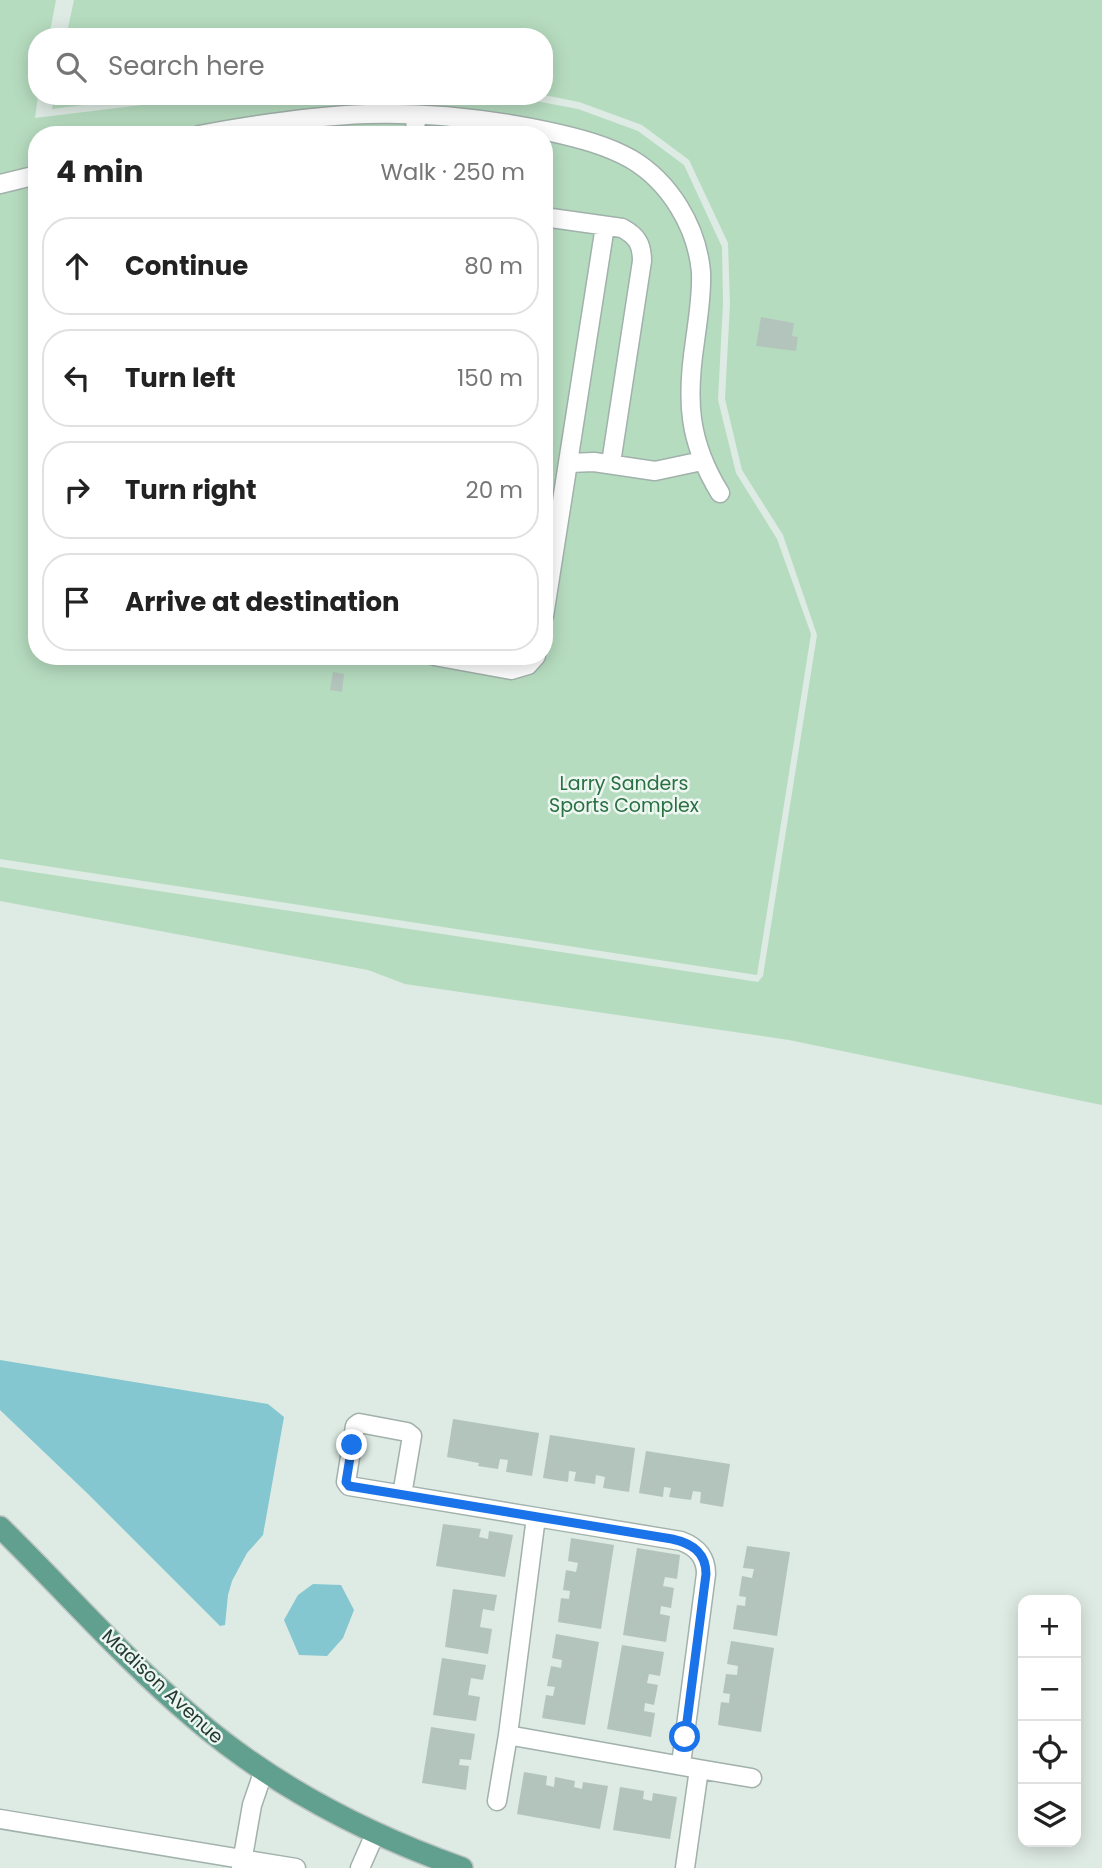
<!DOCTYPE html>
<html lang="en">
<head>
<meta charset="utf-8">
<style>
  :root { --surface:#fff; --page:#f2f2f2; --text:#222; --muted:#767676; --line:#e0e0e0 }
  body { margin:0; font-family:Poppins,sans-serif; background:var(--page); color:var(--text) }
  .controls { position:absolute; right:21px; bottom:21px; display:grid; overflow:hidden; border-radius:14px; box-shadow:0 4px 18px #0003 }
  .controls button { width:63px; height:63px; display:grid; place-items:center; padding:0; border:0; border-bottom:2px solid var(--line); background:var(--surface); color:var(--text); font:35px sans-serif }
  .stop { position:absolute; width:21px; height:21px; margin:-16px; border:5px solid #1a73e8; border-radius:50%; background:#fff }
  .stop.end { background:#1a73e8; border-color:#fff; box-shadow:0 2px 7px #0008 }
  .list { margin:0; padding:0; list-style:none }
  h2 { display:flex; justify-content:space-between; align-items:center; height:91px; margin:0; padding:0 28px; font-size:30px }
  h2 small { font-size:23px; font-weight:400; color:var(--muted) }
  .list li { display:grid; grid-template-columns:46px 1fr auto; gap:21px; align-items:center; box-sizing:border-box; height:98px; margin:0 14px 14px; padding:0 14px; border:2px solid var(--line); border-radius:28px }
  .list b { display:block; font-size:26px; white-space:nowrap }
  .list em { font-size:23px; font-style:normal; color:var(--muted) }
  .icon { flex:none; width:38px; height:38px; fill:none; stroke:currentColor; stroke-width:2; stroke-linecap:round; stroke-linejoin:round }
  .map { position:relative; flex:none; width:1102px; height:1868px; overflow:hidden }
  .search { position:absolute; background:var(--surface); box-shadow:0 4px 18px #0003; left:28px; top:28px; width:525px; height:77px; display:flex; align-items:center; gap:18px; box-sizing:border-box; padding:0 24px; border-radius:28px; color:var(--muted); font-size:26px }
  .panel { position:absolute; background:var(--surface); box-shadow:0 4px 18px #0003; left:28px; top:126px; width:525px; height:539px; border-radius:28px }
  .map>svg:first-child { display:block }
</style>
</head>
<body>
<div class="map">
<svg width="1102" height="1868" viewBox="0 0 1102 1868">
  <rect width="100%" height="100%" fill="#deeae4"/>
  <path fill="#b6dcbf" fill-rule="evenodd" d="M0 0H56L49 37H37L38 96 35 118 216 96H509L578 109 638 131 684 165 722 247 723 303 718 400 736 473 777 539 811 634 757 975 0 859ZM37 135H544V656H37Z
    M74 0H1102V1105L789 1040 405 984 368 970 0 901V867L758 982 763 976 817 635 783 535 742 470 725 399 730 304 728 243 689 160 642 125 579 102 544 95V37H66Z
    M54 96H154L52 109Z"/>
  <path fill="#84c7d0" d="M0 1360 268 1404 284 1417 263 1535 247 1553 232 1581 228 1595 225 1625 220 1626 87 1493 0 1410Z
    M313 1584 341 1585 354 1610 343 1638 327 1656 299 1655 284 1620 298 1595Z"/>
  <path fill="#b3c4bd" d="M761 317 794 323 792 336 798 337 796 351 756 346Z
    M333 672 344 674 342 692 330 690Z
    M453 1419 539 1433 532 1476 506 1472 508 1460 500 1459 498 1469 478 1466 479 1463 447 1457Z
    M550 1435 635 1448 629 1492 603 1488 605 1477 596 1475 595 1484 574 1481 576 1472 569 1471 568 1482 543 1478Z
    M646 1451 730 1464 723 1507 700 1503 701 1492 693 1491 691 1500 669 1497 671 1488 664 1487 663 1497 639 1493Z
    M443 1524 481 1529 479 1537 488 1539 489 1531 513 1535 505 1577 436 1566Z
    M571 1538 614 1545 601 1629 558 1622 561 1598 569 1599 570 1591 563 1590 566 1570 576 1572 578 1563 568 1561Z
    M747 1546 790 1552 777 1636 733 1629 737 1605 745 1606 746 1597 739 1596 742 1576 752 1578 754 1569 743 1568Z
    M637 1548 680 1555 677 1579 665 1577 663 1586 674 1588 671 1608 661 1606 660 1614 670 1616 666 1642 623 1635Z
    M453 1589 497 1595 494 1611 483 1609 480 1627 492 1629 488 1654 445 1647Z
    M556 1634 599 1642 585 1725 542 1718 546 1695 553 1696 555 1687 547 1686 551 1666 561 1668 562 1660 552 1658Z
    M731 1641 774 1648 761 1732 718 1725 721 1702 729 1703 730 1694 723 1693 726 1674 737 1675 738 1666 727 1664Z
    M622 1645 664 1652 660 1676 649 1674 647 1683 658 1685 654 1705 645 1703 644 1711 655 1713 651 1737 607 1729Z
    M442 1658 486 1665 483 1680 471 1678 468 1695 480 1697 476 1721 433 1715Z
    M431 1727 475 1734 471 1760 460 1759 459 1765 469 1766 466 1790 422 1783Z
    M524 1772 547 1776 546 1785 554 1787 555 1777 575 1781 574 1787 582 1789 583 1782 608 1786 600 1829 517 1814Z
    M620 1787 644 1791 643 1799 652 1801 653 1793 677 1797 670 1839 613 1830Z"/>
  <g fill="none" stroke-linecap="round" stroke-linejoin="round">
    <g stroke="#a1b1ab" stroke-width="21">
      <path id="minor" d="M199 135C253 125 311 116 367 114 429 112 490 119 551 132 578 138 606 145 631 159 670 182 697 227 701 272 702 295 698 318 695 341 686 400 688 441 720 493
        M414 135 417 115
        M0 184 37 175
        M544 217 622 228C637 236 642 244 642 261L611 463
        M569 463 594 462 655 471 702 461
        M544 616 605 226
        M434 656 511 670 528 665 536 656
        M402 1495 412 1436 407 1432 359 1423 355 1426 346 1482 349 1486 536 1517
        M681 1764 706 1574C706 1557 697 1547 681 1541L536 1517 508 1735 699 1769 685 1868
        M699 1769 752 1778
        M497 1801 508 1735
        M0 1819 296 1868
        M241 1868 252 1805 264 1770
        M360 1868 375 1834"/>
    </g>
    <g stroke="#bcc4c1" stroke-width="24">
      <path id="major" d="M0 1527C64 1590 125 1660 194 1718 273 1786 364 1833 462 1868"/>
    </g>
    <use href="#minor" stroke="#fff" stroke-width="18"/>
    <use href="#major" stroke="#61a08e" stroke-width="21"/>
  </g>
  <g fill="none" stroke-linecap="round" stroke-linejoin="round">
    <path stroke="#1a73e8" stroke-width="9" d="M352 1445 346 1482 349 1486 672 1539C691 1543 706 1552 706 1574L685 1737"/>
  </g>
  <g text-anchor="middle" stroke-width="5" stroke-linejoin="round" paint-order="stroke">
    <g font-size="19" fill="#297042" stroke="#eef6f2">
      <text x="624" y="790">Larry Sanders<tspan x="624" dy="22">Sports Complex</tspan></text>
    </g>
    <g font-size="19" fill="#1f3931" stroke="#eef6f2">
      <text transform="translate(163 1686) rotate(43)" y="7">Madison Avenue</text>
    </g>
  </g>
</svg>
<div class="controls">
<button>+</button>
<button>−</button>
<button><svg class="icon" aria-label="locate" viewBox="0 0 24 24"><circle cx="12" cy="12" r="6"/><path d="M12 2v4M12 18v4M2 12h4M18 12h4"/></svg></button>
<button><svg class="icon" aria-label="layers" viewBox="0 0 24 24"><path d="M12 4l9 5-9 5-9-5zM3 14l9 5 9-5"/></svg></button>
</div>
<div class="stop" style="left:685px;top:1737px"></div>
<div class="stop end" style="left:352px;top:1445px"></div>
<div class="search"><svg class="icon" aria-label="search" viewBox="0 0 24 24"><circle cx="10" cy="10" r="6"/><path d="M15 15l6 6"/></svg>Search here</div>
<section class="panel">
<h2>4 min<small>Walk · 250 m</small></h2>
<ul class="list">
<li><svg class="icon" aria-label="ahead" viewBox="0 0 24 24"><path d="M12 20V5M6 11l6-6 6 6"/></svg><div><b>Continue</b></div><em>80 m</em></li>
<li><svg class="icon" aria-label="left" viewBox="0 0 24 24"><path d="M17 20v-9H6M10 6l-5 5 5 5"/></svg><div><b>Turn left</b></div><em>150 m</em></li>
<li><svg class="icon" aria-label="right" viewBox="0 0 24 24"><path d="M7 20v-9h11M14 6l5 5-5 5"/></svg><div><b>Turn right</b></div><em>20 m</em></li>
<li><svg class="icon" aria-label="arrive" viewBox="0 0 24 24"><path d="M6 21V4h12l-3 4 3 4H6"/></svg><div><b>Arrive at destination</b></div></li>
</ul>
</section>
</div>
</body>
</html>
